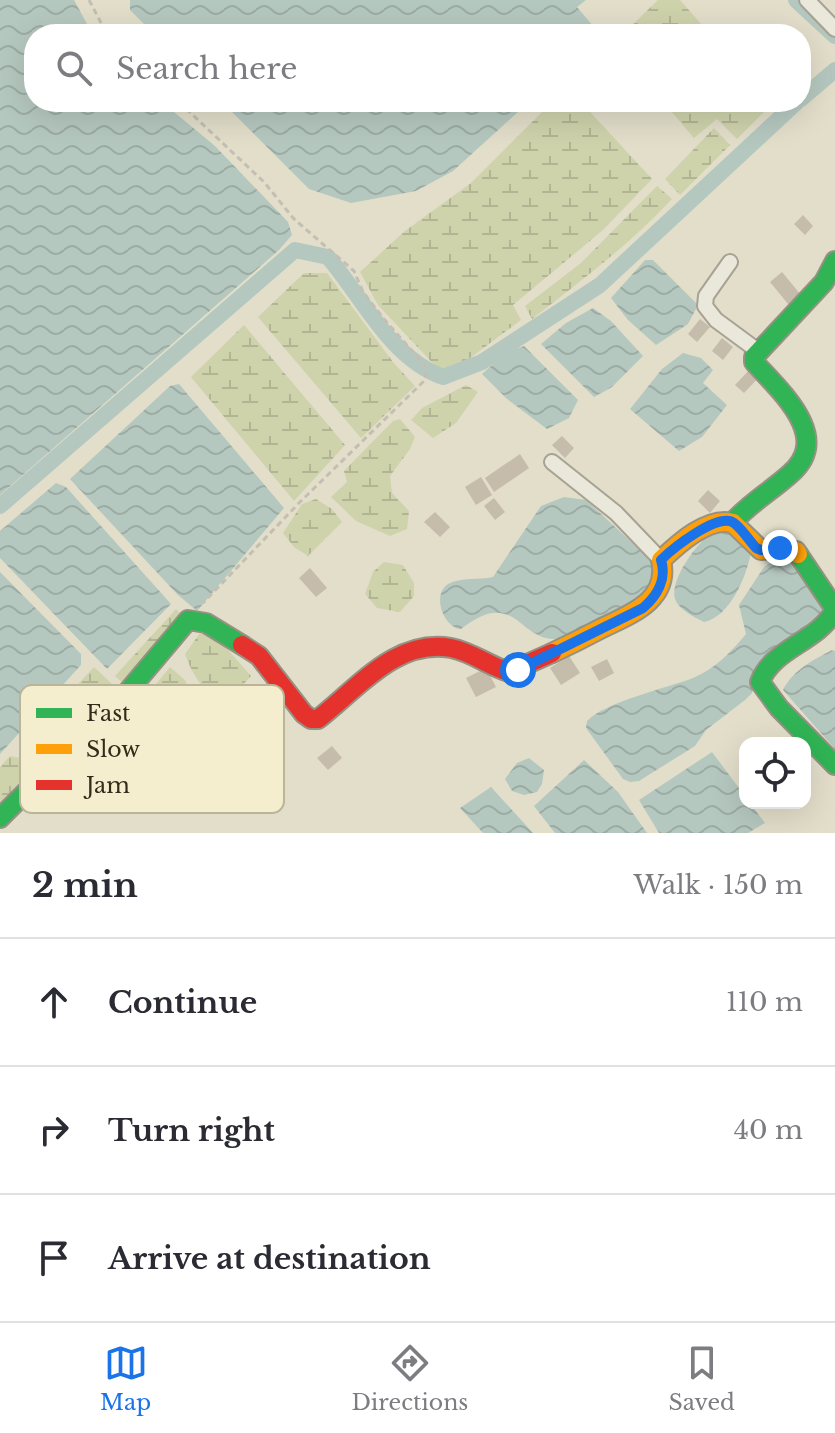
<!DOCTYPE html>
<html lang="en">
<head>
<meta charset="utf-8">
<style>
  :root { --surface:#fff; --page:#f7f7f7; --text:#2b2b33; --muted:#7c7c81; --line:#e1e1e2; --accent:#1a73e8 }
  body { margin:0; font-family:"Libre Baskerville",serif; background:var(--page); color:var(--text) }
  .controls { position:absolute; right:24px; bottom:24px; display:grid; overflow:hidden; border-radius:16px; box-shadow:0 8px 32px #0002 }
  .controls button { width:72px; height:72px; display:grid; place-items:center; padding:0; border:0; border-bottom:2px solid var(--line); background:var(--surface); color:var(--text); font:40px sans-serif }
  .stop { position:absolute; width:24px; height:24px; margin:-18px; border:6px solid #1a73e8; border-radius:50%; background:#fff }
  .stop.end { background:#1a73e8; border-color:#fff; box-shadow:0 2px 8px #0008 }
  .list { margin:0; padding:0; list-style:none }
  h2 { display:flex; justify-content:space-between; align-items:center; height:104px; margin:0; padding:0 32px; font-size:34px }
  h2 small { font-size:26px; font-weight:400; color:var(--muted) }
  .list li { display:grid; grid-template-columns:52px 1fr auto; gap:24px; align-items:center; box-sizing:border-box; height:128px; padding:0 32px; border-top:2px solid var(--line) }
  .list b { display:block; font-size:30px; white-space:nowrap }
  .list em { font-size:26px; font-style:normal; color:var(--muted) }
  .icon { flex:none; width:44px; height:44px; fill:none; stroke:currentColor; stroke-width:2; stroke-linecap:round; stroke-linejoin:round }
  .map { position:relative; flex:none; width:835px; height:833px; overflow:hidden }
  .search { position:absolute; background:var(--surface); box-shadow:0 8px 32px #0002; left:24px; right:24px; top:24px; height:88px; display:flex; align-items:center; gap:20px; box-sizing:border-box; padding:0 28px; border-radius:32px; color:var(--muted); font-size:30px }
  .sheet { height:488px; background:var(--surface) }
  nav { display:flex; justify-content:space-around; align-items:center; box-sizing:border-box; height:112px; border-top:2px solid var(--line); background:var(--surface); font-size:22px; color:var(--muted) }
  nav a { display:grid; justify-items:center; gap:4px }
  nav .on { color:var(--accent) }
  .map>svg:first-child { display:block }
</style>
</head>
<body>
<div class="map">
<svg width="835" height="833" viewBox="0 0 835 833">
  <defs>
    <pattern id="wetland-marsh" width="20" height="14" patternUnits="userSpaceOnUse" patternTransform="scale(2)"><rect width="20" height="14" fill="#ced3ac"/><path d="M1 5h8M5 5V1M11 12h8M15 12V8" fill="none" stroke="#b2b593"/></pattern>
    <pattern id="water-waves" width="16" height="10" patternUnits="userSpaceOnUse" patternTransform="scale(2)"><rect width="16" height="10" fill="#b5c8bf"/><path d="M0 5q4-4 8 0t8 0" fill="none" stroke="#9caca4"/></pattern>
  </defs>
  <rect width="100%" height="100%" fill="#e2deca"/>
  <path fill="url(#wetland-marsh)" d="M658 0H680L710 34H623Z
    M552 102H581L652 179 603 230 513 305 521 320 462 364 439 370 378 305 360 272 405 231 471 183Z
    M663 102H770L772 104 737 139 717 119 694 138Z
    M714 128 730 145 680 195 665 179Z
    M657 186 672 199C630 244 581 281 532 319L525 306 581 263Z
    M304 273H327L393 362 415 386 361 438 258 317Z
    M244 325 345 445 294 501 191 377Z
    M466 385 478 392 456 423 433 438 411 420 422 408Z
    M400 419 415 437 410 449 390 476 392 493 409 511 407 529 390 536 356 521 331 497 347 482 344 471 393 421Z
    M316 499 332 509 342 522 308 556 294 547 283 533 302 504Z
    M384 562 403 565 414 583V596L400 612 377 608 365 594 373 572Z
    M176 609 187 620 132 691 115 676Z
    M200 633 222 643 251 676 224 705C205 695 192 674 185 654Z
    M94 667 127 698 46 774 21 745Z
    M170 667 185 680 191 695 176 721 171 722 143 700Z
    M10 756 20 758 33 777 0 822V767Z"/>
  <path fill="url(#water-waves)" d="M0 0H74L87 24 96 34H34V102H162L215 146 288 222 292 235 279 250 0 495Z
    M130 0H586L577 7 600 34H154L130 10Z
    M222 102H529L453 171 416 191 351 203 309 189Z
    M645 260H653L698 305 688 324 656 345 628 320 611 298Z
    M593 308 611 321 643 356 612 387 594 397 541 344 566 323Z
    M524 346 578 400 569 418 547 429 507 399 482 374 507 352Z
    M683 353 701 358 713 370 703 383 727 405 702 437 679 451 630 409 662 369Z
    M179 384 284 508 197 611 177 594 70 479 170 386Z
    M56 483 66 487 171 604 107 669 0 558V531Z
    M564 497 586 500 639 549 649 556 657 566 646 600C626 609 605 618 584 628 577 631 568 636 561 638 520 647 517 584 461 629 444 628 431 595 448 584 461 577 479 580 493 577L541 506Z
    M728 528 751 553C746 577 730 617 704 622 694 617 679 610 675 599 669 580 699 539 715 531 719 529 723 529 728 528Z
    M781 555 792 558 829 609 754 684 752 693 745 700 706 730 695 746 639 781 630 782 623 779 586 728 587 721C605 702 667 688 693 678 716 668 731 652 746 634L739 605 764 567Z
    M0 572 81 654V665L0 754Z
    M832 650 835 651V749L783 690C793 670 813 660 832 650Z
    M712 752 745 796V803H750L765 823 748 833H659L639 800Z
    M529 758 544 770 542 784 537 792 524 795 512 791 505 779 517 763Z
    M584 760 618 792 647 833H555L534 806Z
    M491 787 533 833H483L460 808Z"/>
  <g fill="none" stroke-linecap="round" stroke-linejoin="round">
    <path stroke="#b5c8bf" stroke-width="16" d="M796 0 835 36
      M801 99 835 70
      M0 506 295 250 328 257C363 298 390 358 443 377L482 362 600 285 797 102"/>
  </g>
  <path fill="#c5bcab" d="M803 215 813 226 805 235 794 224Z
    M782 272 805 300 793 310 770 282Z
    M700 319 710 327 697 342 688 334Z
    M722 338 733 347 723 360 712 351Z
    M753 366 762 374 744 393 735 385Z
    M562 436 574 448 565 458 552 445Z
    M520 454 529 468 494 492 485 478Z
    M481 477 492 495 476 505 465 487Z
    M708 490 720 501 710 513 698 501Z
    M494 498 505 512 495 520 484 506Z
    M435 512 450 527 440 537 424 522Z
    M310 568 327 588 316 597 299 578Z
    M569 656 580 673 561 685 550 668Z
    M607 659 614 673 599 681 591 667Z
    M486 668 496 687 476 697 466 678Z
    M332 746 342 758 328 770 317 758Z"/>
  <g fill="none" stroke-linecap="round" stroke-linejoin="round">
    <g stroke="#a7a293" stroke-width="18">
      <path id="street" d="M807 0 835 29
        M730 262 706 296 705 306 716 320 758 351
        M552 462 616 513 661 560"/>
    </g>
    <g stroke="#969183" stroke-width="22">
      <path id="fast" d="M733 522C750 503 771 491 790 474 833 437 781 392 754 362V357L824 282 835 261
        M798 554 833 606 834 612C816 642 772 649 760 682L779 708 835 765
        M0 818 41 777 92 734 188 620 206 623 242 645"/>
    </g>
    <g stroke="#969183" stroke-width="22">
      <path id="slow" d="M552 653C569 645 585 637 602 628 631 614 670 600 661 560 678 544 708 516 733 523L761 550 780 548 796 551 798 554"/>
    </g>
    <g stroke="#969183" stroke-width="22">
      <path id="jam" d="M242 645 259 656 304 714 311 719H318C357 689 396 638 451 648 472 652 489 666 509 672L552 653"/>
    </g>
    <path stroke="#c3bfb2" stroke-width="3" stroke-dasharray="6 4" stroke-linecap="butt" d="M89 0 107 34
      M179 102 264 182 294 219 354 271 363 292 384 319 427 368 425 380 300 502 203 603"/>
    <use href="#street" stroke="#eae7db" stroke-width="14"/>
    <use href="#fast" stroke="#30b455" stroke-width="18"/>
    <use href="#slow" stroke="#ff9f0a" stroke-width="18"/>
    <use href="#jam" stroke="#e5322d" stroke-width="18"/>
  </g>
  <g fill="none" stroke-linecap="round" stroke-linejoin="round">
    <path stroke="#1a73e8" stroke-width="10" d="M518 670 643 608C657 596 667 579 661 560 672 549 719 511 734 523 742 529 749 540 756 548L761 550 780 548"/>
  </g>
  <rect x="20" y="685" width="264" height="128" rx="12" fill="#f4eece" stroke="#bab499" stroke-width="2"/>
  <rect x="36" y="708" width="36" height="10" fill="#30b455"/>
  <rect x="36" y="744" width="36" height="10" fill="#ff9f0a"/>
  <rect x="36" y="780" width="36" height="10" fill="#e5322d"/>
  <g font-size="22" fill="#342b1c">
    <text x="86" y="721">Fast</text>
    <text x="86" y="757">Slow</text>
    <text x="86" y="793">Jam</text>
  </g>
</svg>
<div class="controls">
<button><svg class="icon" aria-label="locate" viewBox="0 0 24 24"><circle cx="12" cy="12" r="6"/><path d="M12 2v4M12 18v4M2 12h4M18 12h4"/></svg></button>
</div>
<div class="stop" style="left:518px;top:670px"></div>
<div class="stop end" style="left:780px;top:548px"></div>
<div class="search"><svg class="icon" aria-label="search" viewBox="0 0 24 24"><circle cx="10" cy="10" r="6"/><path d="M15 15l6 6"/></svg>Search here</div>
</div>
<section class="sheet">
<h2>2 min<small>Walk · 150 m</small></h2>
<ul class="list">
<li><svg class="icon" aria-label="ahead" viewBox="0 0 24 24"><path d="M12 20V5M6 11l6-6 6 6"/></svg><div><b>Continue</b></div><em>110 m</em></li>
<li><svg class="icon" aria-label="right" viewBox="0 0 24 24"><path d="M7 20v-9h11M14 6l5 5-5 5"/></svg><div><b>Turn right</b></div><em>40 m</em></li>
<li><svg class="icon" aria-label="arrive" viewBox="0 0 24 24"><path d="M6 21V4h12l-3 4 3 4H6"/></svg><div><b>Arrive at destination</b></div></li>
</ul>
</section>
<nav>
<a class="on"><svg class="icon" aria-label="map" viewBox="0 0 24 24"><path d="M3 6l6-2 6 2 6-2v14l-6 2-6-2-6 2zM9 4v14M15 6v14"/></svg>Map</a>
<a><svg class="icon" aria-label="directions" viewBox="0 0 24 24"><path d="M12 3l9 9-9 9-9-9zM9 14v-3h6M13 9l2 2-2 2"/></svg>Directions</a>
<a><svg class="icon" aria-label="saved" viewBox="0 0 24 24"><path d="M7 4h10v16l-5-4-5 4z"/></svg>Saved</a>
</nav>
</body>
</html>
